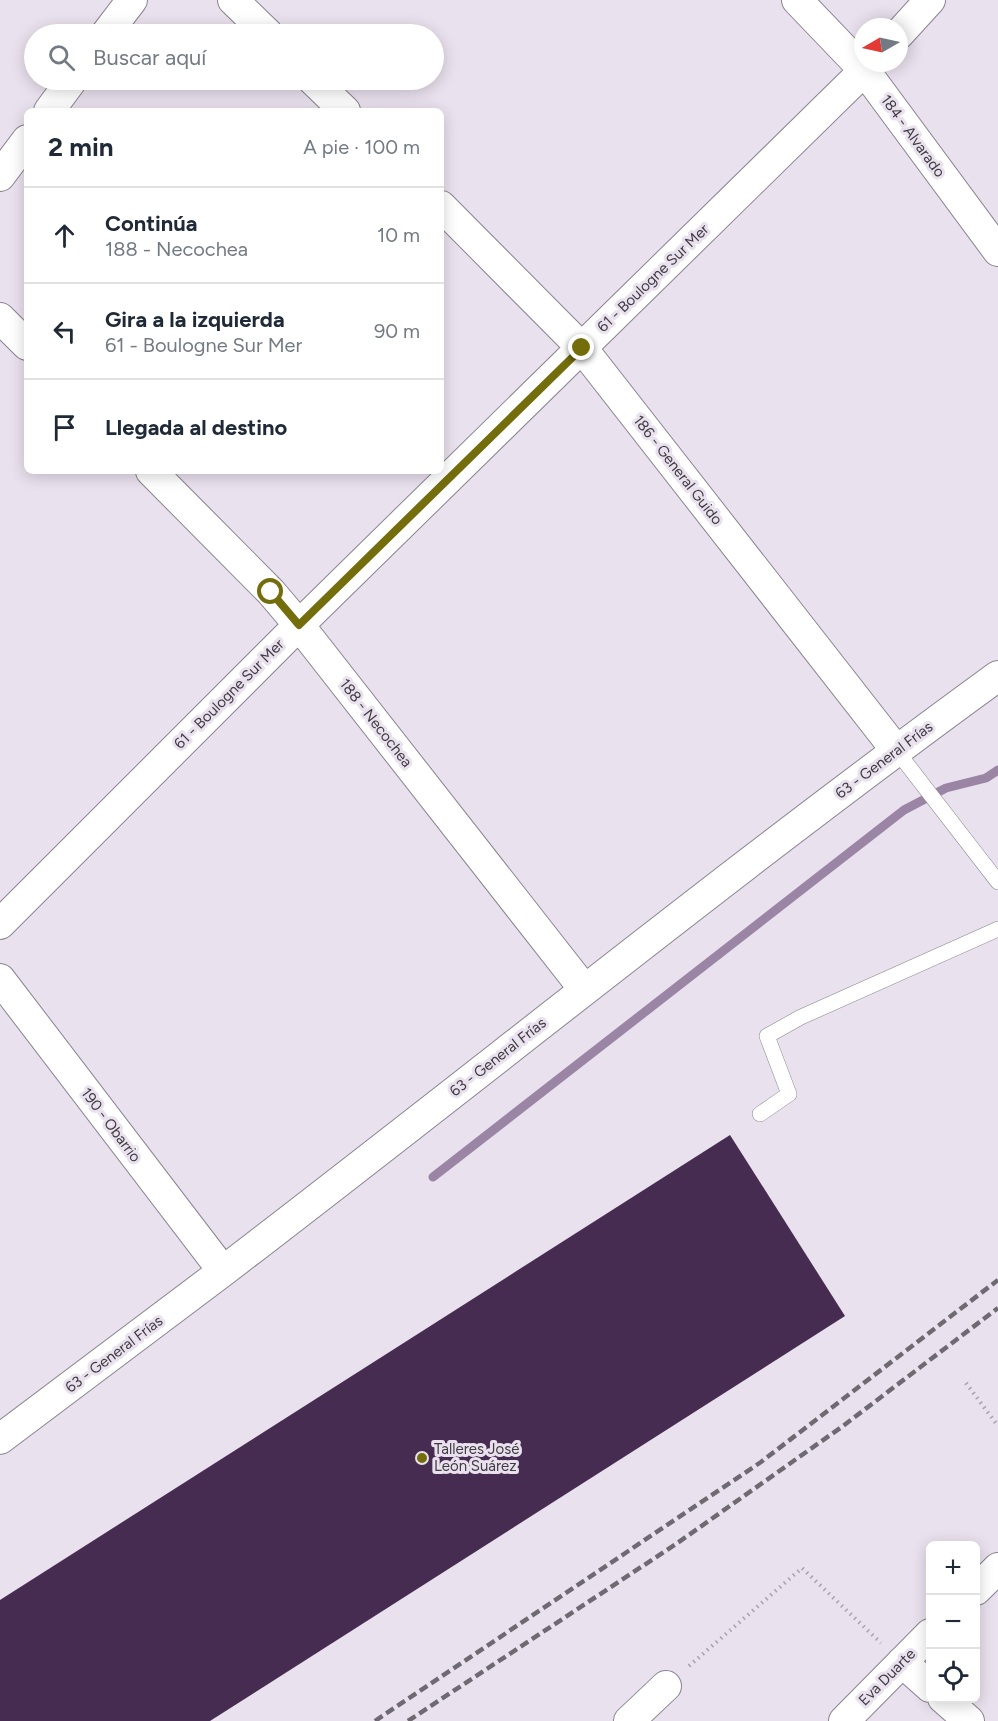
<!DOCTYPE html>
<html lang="es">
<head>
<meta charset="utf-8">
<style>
  :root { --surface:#fff; --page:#f2f2f3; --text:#1f2937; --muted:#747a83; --line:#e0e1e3 }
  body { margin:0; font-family:Figtree,sans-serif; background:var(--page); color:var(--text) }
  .controls { position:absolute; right:18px; bottom:18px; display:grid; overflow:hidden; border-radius:9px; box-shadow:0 3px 15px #0003 }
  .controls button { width:54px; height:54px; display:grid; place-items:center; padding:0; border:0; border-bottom:2px solid var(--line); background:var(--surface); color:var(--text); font:30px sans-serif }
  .compass { position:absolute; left:854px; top:18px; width:54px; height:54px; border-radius:50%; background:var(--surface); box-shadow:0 3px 15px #0003; rotate:261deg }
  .stop { position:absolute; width:18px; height:18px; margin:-14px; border:4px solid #736d0b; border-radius:50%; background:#fff }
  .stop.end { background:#736d0b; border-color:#fff; box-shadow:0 2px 6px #0008 }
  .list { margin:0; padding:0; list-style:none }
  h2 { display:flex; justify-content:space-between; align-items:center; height:78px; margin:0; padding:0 24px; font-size:26px }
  h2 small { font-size:20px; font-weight:400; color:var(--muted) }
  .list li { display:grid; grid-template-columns:39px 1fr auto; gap:18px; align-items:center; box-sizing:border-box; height:96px; padding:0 24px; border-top:2px solid var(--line) }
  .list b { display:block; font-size:22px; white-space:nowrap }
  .list p { margin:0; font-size:20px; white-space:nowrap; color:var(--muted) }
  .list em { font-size:20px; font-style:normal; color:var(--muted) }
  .icon { flex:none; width:33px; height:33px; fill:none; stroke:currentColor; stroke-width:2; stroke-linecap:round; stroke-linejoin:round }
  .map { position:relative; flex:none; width:998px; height:1721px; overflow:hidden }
  .search { position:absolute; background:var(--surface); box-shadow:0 3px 15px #0003; left:24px; top:24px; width:420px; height:66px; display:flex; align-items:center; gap:15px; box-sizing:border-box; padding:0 21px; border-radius:33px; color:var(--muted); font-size:22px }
  .panel { position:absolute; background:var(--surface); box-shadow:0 3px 15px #0003; left:24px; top:108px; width:420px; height:366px; border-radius:9px }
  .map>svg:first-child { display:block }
</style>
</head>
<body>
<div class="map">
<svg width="998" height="1721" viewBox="0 0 998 1721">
  <rect width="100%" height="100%" fill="#eae1ee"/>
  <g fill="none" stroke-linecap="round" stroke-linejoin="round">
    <path stroke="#9b85a5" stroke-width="9" d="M433 1177 904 810 946 788 986 778 998 770"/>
  </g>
  <path fill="#462c50" d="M730 1135 845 1316 210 1721H0V1600Z"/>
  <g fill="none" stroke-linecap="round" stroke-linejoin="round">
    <g stroke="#8b838f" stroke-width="16">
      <path id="service" d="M896 750 998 882
        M760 1114 789 1094 767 1036 801 1017 998 929"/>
    </g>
    <g stroke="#8b838f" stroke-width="32">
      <path id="minor" d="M233 0 268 34
        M797 0 865 71 998 251
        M106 34 132 0
        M899 34 930 0
        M313 80 345 111
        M49 111 72 80
        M0 176 27 140
        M441 206 582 348 896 750
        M0 318 27 345
        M151 471 271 592 299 625 584 989
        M0 924 299 625 872 63
        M0 979 223 1271
        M0 1439C74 1384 148 1328 222 1272 481 1074 734 868 998 676
        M976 1590 998 1568
        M902 1662 930 1687
        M943 1698 969 1721
        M629 1721 666 1686
        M844 1721 930 1634"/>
    </g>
    <path stroke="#a9a2ac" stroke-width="4" stroke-dasharray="1.5 4.5" stroke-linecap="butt" d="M966 1383 998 1426
      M689 1666 802 1568 881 1643"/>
    <use href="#service" stroke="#fff" stroke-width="15"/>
    <use href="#minor" stroke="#fff" stroke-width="30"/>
    <path stroke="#6f6a72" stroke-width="4.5" stroke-dasharray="9 4.5" stroke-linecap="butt" d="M375 1721 761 1462 998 1280
      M408 1721 676 1544 843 1426 998 1308"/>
  </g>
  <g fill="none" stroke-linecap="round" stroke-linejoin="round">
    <path stroke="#736d0b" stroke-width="8" d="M271 592 299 625 582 348"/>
  </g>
  <circle fill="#736d0b" stroke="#eae1ee" stroke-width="2" cx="422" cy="1458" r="6"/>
  <g text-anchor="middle" stroke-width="6" stroke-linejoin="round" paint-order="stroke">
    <g font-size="15" fill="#3f3b41" stroke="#eae1ee">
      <text transform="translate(913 136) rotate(54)" y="5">184 - Alvarado</text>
      <text transform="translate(653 278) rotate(-44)" y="5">61 - Boulogne Sur Mer</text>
      <text transform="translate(678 470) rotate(52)" y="5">186 - General Guido</text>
      <text transform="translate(229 694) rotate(-45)" y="5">61 - Boulogne Sur Mer</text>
      <text transform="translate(376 723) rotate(52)" y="5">188 - Necochea</text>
      <text transform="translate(884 760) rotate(-37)" y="5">63 - General Frías</text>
      <text transform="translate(498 1057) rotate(-38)" y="5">63 - General Frías</text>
      <text transform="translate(111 1125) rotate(53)" y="5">190 - Obarrio</text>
      <text transform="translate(114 1354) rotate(-37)" y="5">63 - General Frías</text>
      <text transform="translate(887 1677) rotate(-45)" y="5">Eva Duarte</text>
    </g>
    <g font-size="15" fill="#3f3b41" stroke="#eae1ee" text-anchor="start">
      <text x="434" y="1454">Talleres José<tspan x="434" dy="17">León Suárez</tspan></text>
    </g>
  </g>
</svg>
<div class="controls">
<button>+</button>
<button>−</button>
<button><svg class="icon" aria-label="locate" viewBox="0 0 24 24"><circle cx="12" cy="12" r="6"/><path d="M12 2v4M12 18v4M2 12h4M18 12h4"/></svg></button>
</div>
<svg class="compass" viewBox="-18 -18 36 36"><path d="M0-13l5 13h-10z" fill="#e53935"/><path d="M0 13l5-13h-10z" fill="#747a83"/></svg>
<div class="stop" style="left:271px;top:592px"></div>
<div class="stop end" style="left:582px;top:348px"></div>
<div class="search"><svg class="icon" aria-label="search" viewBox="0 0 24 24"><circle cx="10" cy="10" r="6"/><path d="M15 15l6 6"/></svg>Buscar aquí</div>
<section class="panel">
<h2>2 min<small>A pie · 100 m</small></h2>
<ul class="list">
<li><svg class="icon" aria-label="ahead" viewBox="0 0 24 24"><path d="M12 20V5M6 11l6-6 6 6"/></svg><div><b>Continúa</b><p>188 - Necochea</p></div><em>10 m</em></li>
<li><svg class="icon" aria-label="left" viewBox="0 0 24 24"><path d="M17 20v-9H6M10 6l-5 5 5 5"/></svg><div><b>Gira a la izquierda</b><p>61 - Boulogne Sur Mer</p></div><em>90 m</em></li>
<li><svg class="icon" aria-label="arrive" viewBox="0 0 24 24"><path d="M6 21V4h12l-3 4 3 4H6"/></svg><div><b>Llegada al destino</b></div></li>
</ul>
</section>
</div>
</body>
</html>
